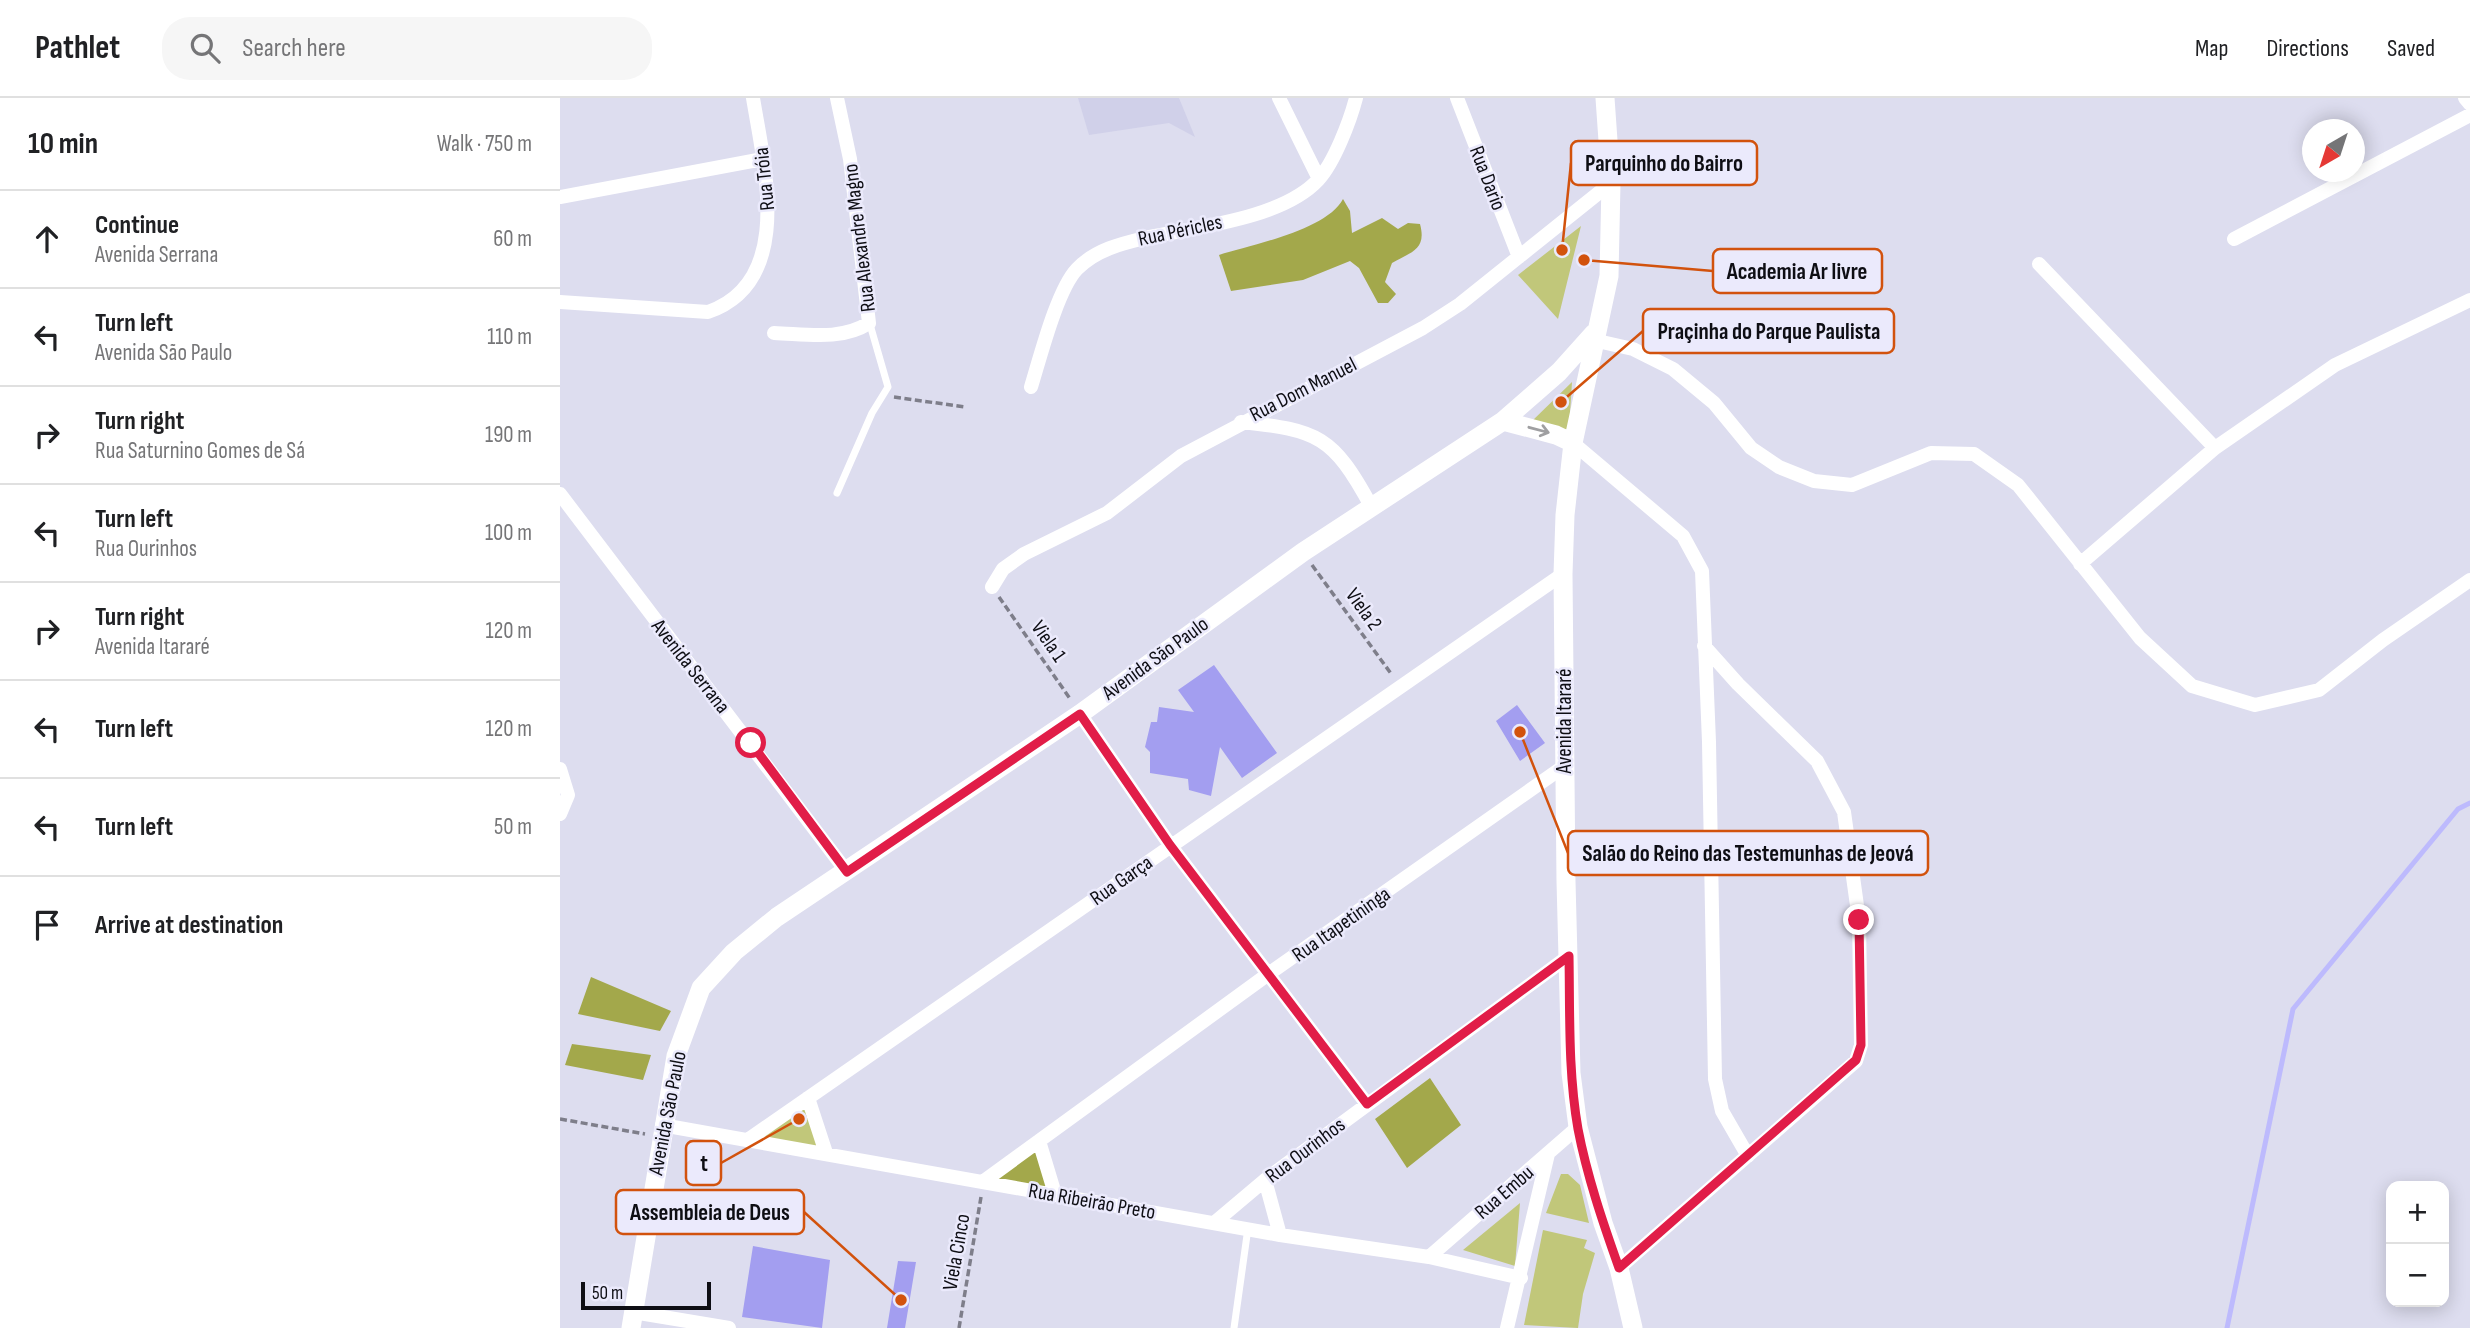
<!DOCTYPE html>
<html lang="en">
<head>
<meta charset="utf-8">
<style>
  :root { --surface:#fff; --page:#f6f6f6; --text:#202124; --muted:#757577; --line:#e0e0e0 }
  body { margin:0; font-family:"Sofia Sans Condensed",sans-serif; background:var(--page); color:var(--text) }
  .controls { position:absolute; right:21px; bottom:21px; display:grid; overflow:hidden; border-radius:14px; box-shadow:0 4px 18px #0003 }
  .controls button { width:63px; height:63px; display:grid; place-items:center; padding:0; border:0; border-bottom:2px solid var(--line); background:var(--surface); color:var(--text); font:35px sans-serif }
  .compass { position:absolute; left:1742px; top:21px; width:63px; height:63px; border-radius:50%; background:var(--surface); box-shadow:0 4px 18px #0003; rotate:219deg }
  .scale { position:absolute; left:21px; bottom:18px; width:130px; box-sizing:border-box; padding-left:7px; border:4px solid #0e0e14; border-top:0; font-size:19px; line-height:24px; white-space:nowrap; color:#0e0e14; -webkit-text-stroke:5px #ebeafc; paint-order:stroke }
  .stop { position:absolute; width:21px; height:21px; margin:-16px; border:5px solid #e11d48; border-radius:50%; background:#fff }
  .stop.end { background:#e11d48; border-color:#fff; box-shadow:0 2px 7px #0008 }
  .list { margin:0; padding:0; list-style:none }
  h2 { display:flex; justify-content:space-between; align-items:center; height:91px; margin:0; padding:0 28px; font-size:30px }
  h2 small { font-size:23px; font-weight:400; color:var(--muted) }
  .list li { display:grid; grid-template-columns:46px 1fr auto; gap:21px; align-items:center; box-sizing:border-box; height:98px; padding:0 28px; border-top:2px solid var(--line) }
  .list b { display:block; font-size:26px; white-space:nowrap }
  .list p { margin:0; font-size:23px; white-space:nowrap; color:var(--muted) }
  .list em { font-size:23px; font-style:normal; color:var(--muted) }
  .icon { flex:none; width:38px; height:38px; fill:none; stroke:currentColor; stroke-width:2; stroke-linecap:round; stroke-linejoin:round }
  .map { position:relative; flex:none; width:1910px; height:1230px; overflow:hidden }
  header { display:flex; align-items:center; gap:42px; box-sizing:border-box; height:98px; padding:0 35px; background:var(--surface); border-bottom:2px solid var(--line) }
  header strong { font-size:33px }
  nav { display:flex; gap:38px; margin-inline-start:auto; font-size:24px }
  .search { width:490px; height:63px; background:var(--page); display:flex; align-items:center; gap:18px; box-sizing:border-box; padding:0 24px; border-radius:28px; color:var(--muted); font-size:26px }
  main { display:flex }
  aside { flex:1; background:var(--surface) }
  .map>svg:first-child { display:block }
</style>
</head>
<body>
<header>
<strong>Pathlet</strong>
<div class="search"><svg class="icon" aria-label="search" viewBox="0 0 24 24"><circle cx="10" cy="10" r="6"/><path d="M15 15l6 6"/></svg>Search here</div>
<nav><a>Map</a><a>Directions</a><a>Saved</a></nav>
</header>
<main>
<aside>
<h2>10 min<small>Walk · 750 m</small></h2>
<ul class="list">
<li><svg class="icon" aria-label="ahead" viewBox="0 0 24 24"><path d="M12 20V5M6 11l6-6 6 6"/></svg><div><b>Continue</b><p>Avenida Serrana</p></div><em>60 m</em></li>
<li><svg class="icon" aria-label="left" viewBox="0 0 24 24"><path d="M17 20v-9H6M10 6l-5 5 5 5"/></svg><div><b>Turn left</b><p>Avenida São Paulo</p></div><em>110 m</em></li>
<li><svg class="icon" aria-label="right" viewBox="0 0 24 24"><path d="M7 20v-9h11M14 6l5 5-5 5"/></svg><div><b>Turn right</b><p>Rua Saturnino Gomes de Sá</p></div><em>190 m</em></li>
<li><svg class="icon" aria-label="left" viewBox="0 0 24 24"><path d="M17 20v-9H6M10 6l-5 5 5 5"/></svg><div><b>Turn left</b><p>Rua Ourinhos</p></div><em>100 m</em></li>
<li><svg class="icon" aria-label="right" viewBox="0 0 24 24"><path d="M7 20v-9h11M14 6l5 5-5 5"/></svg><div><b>Turn right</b><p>Avenida Itararé</p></div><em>120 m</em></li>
<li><svg class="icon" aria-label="left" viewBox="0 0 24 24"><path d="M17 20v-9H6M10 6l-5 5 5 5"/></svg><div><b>Turn left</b></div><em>120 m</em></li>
<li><svg class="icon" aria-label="left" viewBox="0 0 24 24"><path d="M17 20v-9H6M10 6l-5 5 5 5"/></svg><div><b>Turn left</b></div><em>50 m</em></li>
<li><svg class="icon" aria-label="arrive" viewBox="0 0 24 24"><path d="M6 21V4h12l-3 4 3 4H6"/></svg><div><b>Arrive at destination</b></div></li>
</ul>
</aside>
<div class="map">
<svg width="1910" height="1230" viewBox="0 0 1910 1230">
  <rect width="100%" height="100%" fill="#ddddef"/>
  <path fill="#d0d0e9" d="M518 0H619L635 39 609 25 529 37Z"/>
  <path fill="#c1c77a" d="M1021 128 998 221 958 177Z
    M1012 284 1009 332 970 325Z
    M247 1004 262 1052 203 1038Z
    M1001 1076H1008L1020 1087 1029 1125 986 1115Z
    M960 1105 955 1168 903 1152Z
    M983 1132 1027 1142 1024 1150 1035 1155 1023 1196 1018 1230 964 1227Z"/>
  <path fill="#a3a84b" d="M783 101 790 113 792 135 822 120 838 131 848 125 860 126C867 152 851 154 832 165L825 184 836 196 828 205H818L799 170 790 163 743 182 671 193 659 157C691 147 767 132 783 101Z
    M31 879 111 913 100 933 18 916Z
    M12 946 91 957 83 982 5 967Z
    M870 980 901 1027 847 1070 815 1021Z
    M477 1047 490 1093 434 1081Z"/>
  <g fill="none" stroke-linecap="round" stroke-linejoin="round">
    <path stroke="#bdbafd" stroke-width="5" d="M1667 1230 1733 911 1898 711 1910 705"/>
  </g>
  <path fill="#a39ef0" d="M654 567 717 655 682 680 660 649 651 698 629 692 628 681 590 675V654L585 649 591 624H597L599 609 634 614 618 592Z
    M957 607 985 645 960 663 936 623Z
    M193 1148 270 1162 262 1230 182 1219Z
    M338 1163 356 1164 345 1230H327Z"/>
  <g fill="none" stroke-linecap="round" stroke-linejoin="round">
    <path stroke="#7e7e8a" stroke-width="3.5" stroke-dasharray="7 3.5" stroke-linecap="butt" d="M334 299 405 309
      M752 467 832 577
      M439 499 511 602
      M0 1021 85 1036
      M399 1230 421 1099"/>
    <path stroke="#fff" stroke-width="7" d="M277 395 312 315 328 289 309 223
      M674 1230 688 1130"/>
    <path stroke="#fff" stroke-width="14" d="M719 0 759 81
      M897 0 959 159
      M1905 0 1910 6
      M0 99 203 61
      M1674 141 1910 17
      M1479 166 1655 350
      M0 204 148 214C235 184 204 68 193 0
      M214 235C246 236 281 243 309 225L290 61 277 0
      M1033 242 1073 251 1113 271 1154 305 1191 350 1219 369 1254 383 1292 387 1371 355 1414 356 1458 387 1580 540 1632 588 1695 607 1759 592 1823 542 1910 482
      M471 289C480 260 497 192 517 171 536 151 564 145 589 139 638 129 723 120 758 82 774 65 790 23 796 0
      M681 324C758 332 773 338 811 408
      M1013 345 1123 438 1142 473 1149 644 1155 981 1162 1013 1188 1058
      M0 396 287 774
      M1520 466 1655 350 1775 267 1910 202
      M432 489 443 471 464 456 547 415 621 358 863 230 900 206 1051 85
      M520 616 610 747 807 1006
      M0 671 8 697 0 716
      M248 1000 266 1055
      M102 1027 720 1137 869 1159 961 1180
      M189 1041 1003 476
      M479 1043 495 1096
      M705 1082 720 1137
      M424 1083 707 877 1003 669
      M654 1125 705 1082 1009 858
      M869 1159 1018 1029
      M1059 1170 1296 963 1301 947 1299 822 1284 714 1257 663 1178 586 1144 548
      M73 1214 169 1230
      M947 1230 988 1056"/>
    <path stroke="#fff" stroke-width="19" d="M1045 0 1051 85 1049 178 1013 345 1005 417 1003 476 1006 783 1011 975 1018 1029 1043 1125 1059 1170 1073 1230
      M943 323 996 337 1013 345
      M71 1230 116 958 141 890 174 854 217 819 520 616 743 454 943 323 999 274 1034 235"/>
  </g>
  <defs><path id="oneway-shaft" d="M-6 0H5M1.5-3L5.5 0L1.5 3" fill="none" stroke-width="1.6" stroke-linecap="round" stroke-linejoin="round" transform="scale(1.75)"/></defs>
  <use stroke="#9f9fa1" href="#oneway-shaft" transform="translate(979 332) rotate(15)"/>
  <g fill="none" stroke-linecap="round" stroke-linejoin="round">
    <path stroke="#e11d48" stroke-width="9" d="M191 645 287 774 520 616 610 747 807 1006 1009 858C1010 915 1008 974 1018 1031 1027 1078 1043 1125 1059 1170L1296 962 1301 947 1299 822"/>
  </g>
  <g text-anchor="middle" stroke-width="5" stroke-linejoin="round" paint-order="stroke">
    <g font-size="21" fill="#0e0e14" stroke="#ebeafc">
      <text transform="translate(928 80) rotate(69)" y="7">Rua Dario</text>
      <text transform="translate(204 81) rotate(-96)" y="7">Rua Tróia</text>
      <text transform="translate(620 132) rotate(-12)" y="7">Rua Péricles</text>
      <text transform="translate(299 140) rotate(-97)" y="7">Rua Alexandre Magno</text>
      <text transform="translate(743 291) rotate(-27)" y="7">Rua Dom Manuel</text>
      <text transform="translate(804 511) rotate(54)" y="7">Viela 2</text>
      <text transform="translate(489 543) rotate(55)" y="7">Viela 1</text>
      <text transform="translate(595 560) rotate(-36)" y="7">Avenida São Paulo</text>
      <text transform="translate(131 568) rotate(52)" y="7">Avenida Serrana</text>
      <text transform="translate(1004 623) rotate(-90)" y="7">Avenida Itararé</text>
      <text transform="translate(561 782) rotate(-35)" y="7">Rua Garça</text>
      <text transform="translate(781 826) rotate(-35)" y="7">Rua Itapetininga</text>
      <text transform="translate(107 1015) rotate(-79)" y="7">Avenida São Paulo</text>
      <text transform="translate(745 1052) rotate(-37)" y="7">Rua Ourinhos</text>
      <text transform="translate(944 1094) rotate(-41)" y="7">Rua Embu</text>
      <text transform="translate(532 1103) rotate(10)" y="7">Rua Ribeirão Preto</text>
      <text transform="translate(396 1154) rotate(-80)" y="7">Viela Cinco</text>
    </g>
  </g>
  <path fill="none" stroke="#d2520d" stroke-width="2.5" d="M1002 152L1011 65M1024 162L1153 173M1001 304L1083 233M960 634L1008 755M239 1021L161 1065M341 1202L244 1114"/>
  <g fill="#d2520d" stroke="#ebeafc" stroke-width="2.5">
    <circle cx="1002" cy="152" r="7"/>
    <circle cx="1024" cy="162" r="7"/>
    <circle cx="1001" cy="304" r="7"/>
    <circle cx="960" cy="634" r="7"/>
    <circle cx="239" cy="1021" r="7"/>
    <circle cx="341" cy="1202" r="7"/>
  </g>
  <g fill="#ebeafc" stroke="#d2520d" stroke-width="2.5">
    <rect x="1011" y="43" width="186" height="44" rx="7"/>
    <rect x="1153" y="151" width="169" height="44" rx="7"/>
    <rect x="1083" y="211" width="251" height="44" rx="7"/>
    <rect x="1008" y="733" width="360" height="44" rx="7"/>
    <rect x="126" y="1043" width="35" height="44" rx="7"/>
    <rect x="56" y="1092" width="188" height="44" rx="7"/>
  </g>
  <g font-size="23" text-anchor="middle" font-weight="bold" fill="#0e0e14">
    <text x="1104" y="73">Parquinho do Bairro</text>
    <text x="1237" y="181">Academia Ar livre</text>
    <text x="1209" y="241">Praçinha do Parque Paulista</text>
    <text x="1188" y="763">Salão do Reino das Testemunhas de Jeová</text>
    <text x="144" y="1073">t</text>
    <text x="150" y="1122">Assembleia de Deus</text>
  </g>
</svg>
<div class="controls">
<button>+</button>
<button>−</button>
</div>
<svg class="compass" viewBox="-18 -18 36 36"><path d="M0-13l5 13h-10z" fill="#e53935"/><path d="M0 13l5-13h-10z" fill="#757577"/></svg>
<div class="scale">50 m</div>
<div class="stop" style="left:191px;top:645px"></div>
<div class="stop end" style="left:1299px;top:822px"></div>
</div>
</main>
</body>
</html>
